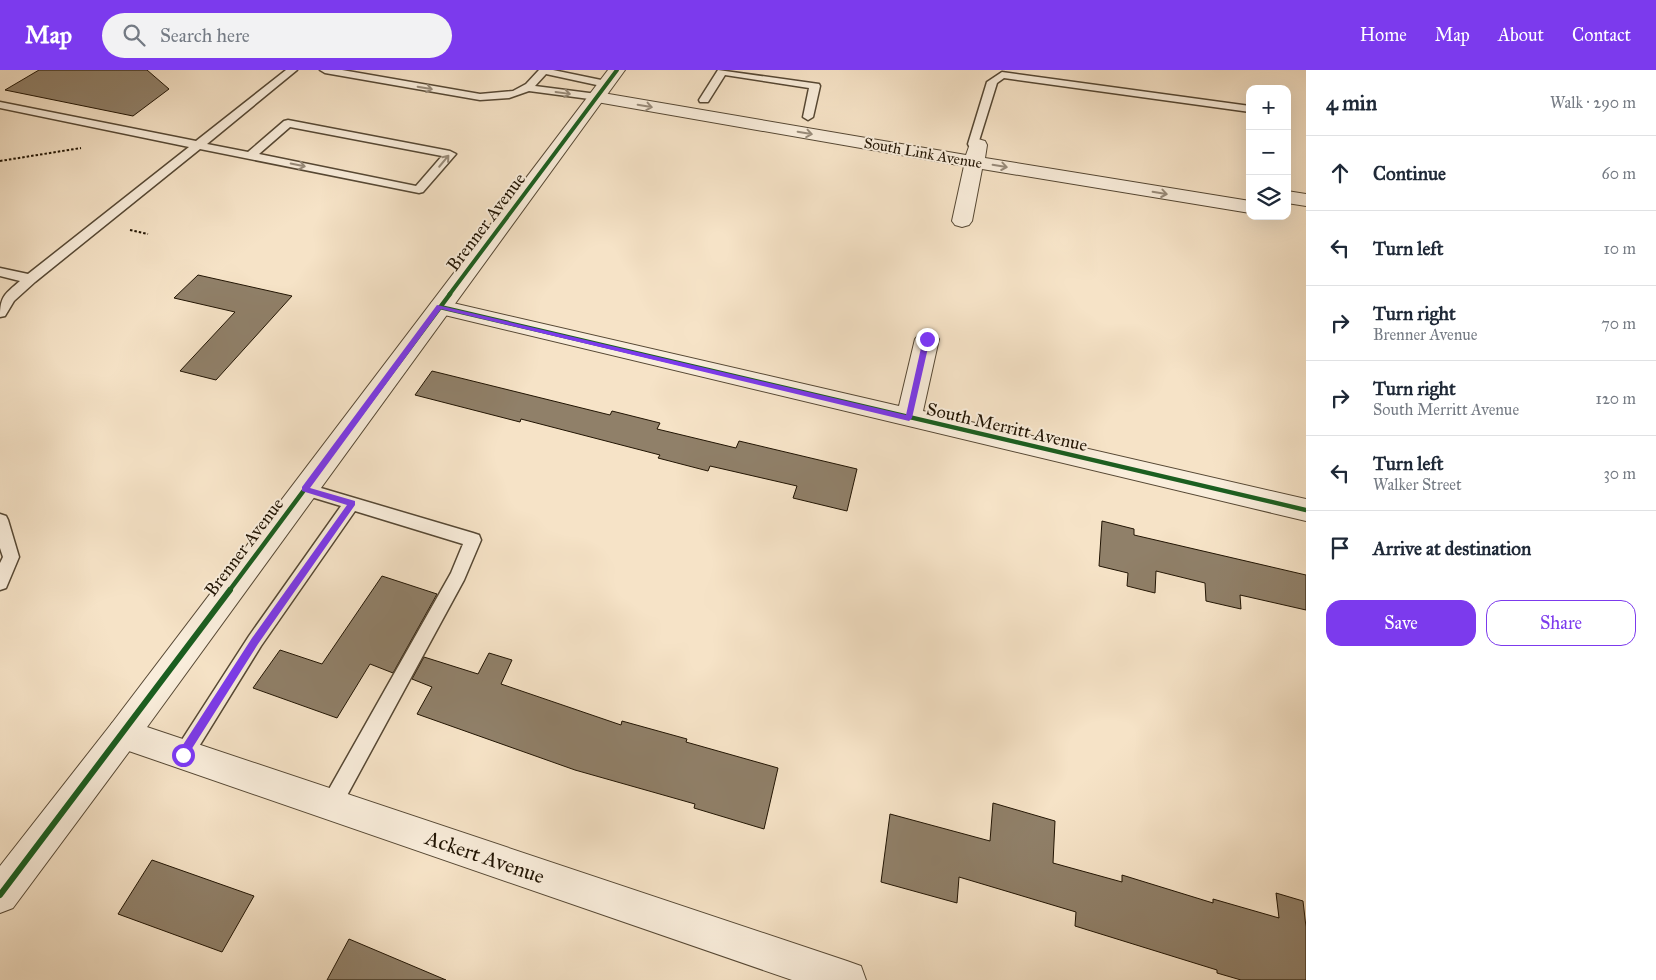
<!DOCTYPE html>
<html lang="en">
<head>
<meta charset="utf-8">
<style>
  :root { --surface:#fff; --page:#f2f2f3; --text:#1f2937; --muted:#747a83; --line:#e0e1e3; --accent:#7c3aed }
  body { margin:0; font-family:"IM FELL Great Primer",serif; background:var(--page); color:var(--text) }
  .controls { position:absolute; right:15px; top:15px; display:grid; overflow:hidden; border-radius:10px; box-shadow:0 5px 20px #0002 }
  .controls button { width:45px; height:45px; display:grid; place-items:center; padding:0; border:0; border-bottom:1px solid var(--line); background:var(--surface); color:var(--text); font:25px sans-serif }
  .stop { position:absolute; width:15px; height:15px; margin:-11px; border:4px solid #7c3aed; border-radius:50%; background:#fff }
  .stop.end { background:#7c3aed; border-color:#fff; box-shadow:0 1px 5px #0008 }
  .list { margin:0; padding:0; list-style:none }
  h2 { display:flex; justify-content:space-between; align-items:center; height:65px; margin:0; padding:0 20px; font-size:21px }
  h2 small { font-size:16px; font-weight:400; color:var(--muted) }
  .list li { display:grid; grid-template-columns:32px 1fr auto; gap:15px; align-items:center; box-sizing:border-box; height:75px; padding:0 20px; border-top:1px solid var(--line) }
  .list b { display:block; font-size:19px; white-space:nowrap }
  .list p { margin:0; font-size:16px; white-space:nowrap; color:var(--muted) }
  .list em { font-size:16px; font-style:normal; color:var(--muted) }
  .actions { display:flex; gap:10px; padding:15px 20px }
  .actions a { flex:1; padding:11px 0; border:1px solid var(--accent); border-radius:15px; text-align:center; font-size:18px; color:var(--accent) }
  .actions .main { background:var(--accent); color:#fff }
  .icon { flex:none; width:28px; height:28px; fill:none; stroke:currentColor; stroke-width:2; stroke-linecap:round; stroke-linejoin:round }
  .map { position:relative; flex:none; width:1306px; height:910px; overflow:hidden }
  header { display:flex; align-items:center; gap:30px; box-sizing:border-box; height:70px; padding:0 25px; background:var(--accent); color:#fff }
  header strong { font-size:24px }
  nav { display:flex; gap:28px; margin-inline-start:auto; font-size:18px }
  .search { width:350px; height:45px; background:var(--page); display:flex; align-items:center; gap:12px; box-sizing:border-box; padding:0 18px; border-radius:28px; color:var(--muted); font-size:19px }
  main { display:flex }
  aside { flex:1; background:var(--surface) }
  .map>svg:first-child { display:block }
</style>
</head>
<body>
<header>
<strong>Map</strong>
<div class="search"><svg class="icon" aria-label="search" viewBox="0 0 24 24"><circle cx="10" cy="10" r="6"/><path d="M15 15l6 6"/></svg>Search here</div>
<nav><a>Home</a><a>Map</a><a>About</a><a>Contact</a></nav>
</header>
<main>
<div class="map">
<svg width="1306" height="910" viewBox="0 0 1306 910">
  <rect width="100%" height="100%" fill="#f6e3c7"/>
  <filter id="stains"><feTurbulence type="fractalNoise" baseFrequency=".004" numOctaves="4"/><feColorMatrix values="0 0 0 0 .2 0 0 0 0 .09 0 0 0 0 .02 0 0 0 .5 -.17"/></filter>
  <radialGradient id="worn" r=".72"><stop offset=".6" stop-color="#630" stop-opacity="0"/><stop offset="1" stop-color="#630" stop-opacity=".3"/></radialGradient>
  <path fill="#908069" stroke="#211403" d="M39 0H147L169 19 133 46 5 20Z
    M198 205 292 226 216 310 180 301 235 242 174 228Z
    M432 301 610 345 612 341 660 353 657 359 736 378 739 371 857 399 847 441 793 428 797 416 710 396 708 401 658 388 660 385 521 349 520 352 415 325Z
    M1102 451 1134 459V465L1306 505V540L1240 525 1241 539 1206 531 1205 513 1156 501 1155 523 1127 516 1128 503 1099 496Z
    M382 506 437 524 393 603 370 594 337 648 253 618 280 580 322 594Z
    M489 583 512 590 501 614 621 655 622 651 687 669 686 672 778 698 764 759 694 738 695 734 575 700 417 644 432 617 412 609 424 587 478 604Z
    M993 733 1055 751 1053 793 1122 812V805L1213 833V829L1279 848 1276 823 1303 831 1306 857V910H1241L1217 903V900L1075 856 1076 842 959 807 957 833 881 812 890 744 990 771Z
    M152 790 254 826 222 882 118 844Z
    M349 869 446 910H327Z"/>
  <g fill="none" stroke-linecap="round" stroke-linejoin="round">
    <g stroke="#564834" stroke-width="3">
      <path id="service" d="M286 0H297L207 74 248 82 284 51 288 50 450 81 456 84 423 122 419 123 200 79 35 212 14 231 5 246 0 247C0 226 5 224 20 211L0 206V198L28 204 189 77 0 38V32L196 71ZM290 57 442 86 416 116 259 84Z
        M320 0H342L480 24 513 21 526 14 539 0H553L606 11 611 14 606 17 546 4 535 16 597 24 602 27 597 30 529 21 509 28 480 30 325 3Z
        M718 0 819 14 820 16 813 47 808 50 803 47 809 18 725 5 708 32H700L699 30Z
        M1002 2 1250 36V42L1004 8 997 13 978 74 973 77 969 76 968 74 987 12Z
        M304 413 473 463 479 465 481 470 464 510 338 742 331 745 324 742 321 735 324 728 451 503 463 474 355 441 261 576 190 691 183 694 176 691 173 685 176 679 249 566 341 436 298 423 296 419 298 415Z
        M0 444 6 446 8 450 19 487 6 518 0 520V493L3 487 0 478Z"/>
    </g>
    <g stroke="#564834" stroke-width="2">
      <path id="minor" d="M597 22 966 85 971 71 978 69 985 71 987 75 985 88 1250 131V143L982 99 972 151 969 155 962 157 955 155 952 151 964 96 591 31 588 27 591 23Z
        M1287 121 1306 124V136L1287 133Z
        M440 230 899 336 915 269 919 264 927 261 935 264 939 269 923 341 1306 429V451L432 242 429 237 432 232Z
        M123 649 847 891 861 896 866 910H792L123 679 112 675 107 664 112 653Z"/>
    </g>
    <g stroke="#564834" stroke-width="2">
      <path id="tertiary" d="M608 0H625L134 675 13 838 0 843V796L112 653Z"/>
    </g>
    <path stroke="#211403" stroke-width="2" stroke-dasharray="2.5 2" stroke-linecap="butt" d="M0 91 81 78
      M130 160 148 164"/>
    <use href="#service" fill="#f9eddb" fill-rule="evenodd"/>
    <use href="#minor" fill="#f9eddb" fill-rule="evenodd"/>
    <use href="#tertiary" fill="#f9eddb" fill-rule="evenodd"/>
    <g stroke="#f9eddb" stroke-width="5.5">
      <path id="cycleway-far2" d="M449 225 617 0"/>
    </g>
    <g stroke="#f9eddb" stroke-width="8">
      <path id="cycleway-far1" d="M440 237 1306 440
        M229 521 450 224"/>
    </g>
    <g stroke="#f9eddb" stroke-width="9">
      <path id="cycleway" d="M0 825 230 520"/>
    </g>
    <use href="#cycleway-far2" stroke="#1b5e20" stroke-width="4"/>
    <use href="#cycleway-far1" stroke="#1b5e20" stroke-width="4.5"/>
    <use href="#cycleway" stroke="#1b5e20" stroke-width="6"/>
  </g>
  <defs><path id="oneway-shaft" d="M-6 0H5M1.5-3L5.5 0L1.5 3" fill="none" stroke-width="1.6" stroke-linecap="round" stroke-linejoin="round" transform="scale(1.25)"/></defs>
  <g stroke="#988b7a">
    <use href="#oneway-shaft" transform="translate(425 18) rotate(10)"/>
    <use href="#oneway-shaft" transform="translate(563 23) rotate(8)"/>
    <use href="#oneway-shaft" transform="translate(645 36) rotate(10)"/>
    <use href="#oneway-shaft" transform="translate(805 63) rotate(10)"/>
    <use href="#oneway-shaft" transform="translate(444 91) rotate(-50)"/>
    <use href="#oneway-shaft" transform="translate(298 95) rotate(12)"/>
    <use href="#oneway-shaft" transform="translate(1000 96) rotate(9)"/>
    <use href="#oneway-shaft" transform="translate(1160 123) rotate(9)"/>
  </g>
  <path fill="#7c3aed" d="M437 235 906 345 923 269 927 267 930 269 912 348 909 351 441 239 310 418 355 431V435L258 574 186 688H179V681L252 568 347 435 302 421V417Z"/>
  <g text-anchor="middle" stroke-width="4" stroke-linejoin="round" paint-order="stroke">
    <g font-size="15" fill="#211403" stroke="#f9eddb">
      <text transform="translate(923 83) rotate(10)" y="5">South Link Avenue</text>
    </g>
    <g font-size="18" fill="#211403" stroke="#f9eddb">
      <text transform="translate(486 152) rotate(-53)" y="6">Brenner Avenue</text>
      <text transform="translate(1007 357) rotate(13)" y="6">South Merritt Avenue</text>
      <text transform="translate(244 477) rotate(-53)" y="6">Brenner Avenue</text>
    </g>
    <g font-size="21" fill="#211403" stroke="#f9eddb">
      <text transform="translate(485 787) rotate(19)" y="7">Ackert Avenue</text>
    </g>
  </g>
  <rect width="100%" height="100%" filter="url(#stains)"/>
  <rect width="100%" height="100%" fill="url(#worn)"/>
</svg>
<div class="controls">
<button>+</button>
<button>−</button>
<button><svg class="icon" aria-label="layers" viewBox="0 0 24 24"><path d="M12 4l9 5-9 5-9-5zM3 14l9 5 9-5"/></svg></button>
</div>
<div class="stop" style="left:183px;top:685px"></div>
<div class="stop end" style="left:927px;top:269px"></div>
</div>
<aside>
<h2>4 min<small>Walk · 290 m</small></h2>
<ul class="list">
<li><svg class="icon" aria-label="ahead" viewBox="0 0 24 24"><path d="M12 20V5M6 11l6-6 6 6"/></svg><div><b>Continue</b></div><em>60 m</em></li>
<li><svg class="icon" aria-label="left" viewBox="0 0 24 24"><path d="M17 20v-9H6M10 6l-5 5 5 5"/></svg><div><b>Turn left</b></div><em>10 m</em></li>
<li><svg class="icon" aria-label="right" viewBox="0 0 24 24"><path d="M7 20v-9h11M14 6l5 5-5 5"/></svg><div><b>Turn right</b><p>Brenner Avenue</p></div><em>70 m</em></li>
<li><svg class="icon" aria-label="right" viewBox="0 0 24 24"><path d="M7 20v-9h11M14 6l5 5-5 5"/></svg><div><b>Turn right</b><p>South Merritt Avenue</p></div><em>120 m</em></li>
<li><svg class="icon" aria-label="left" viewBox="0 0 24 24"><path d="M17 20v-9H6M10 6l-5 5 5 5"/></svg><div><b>Turn left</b><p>Walker Street</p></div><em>30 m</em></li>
<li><svg class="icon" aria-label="arrive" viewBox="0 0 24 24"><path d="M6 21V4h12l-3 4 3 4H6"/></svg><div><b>Arrive at destination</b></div></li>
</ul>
<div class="actions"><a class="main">Save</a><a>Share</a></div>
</aside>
</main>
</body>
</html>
